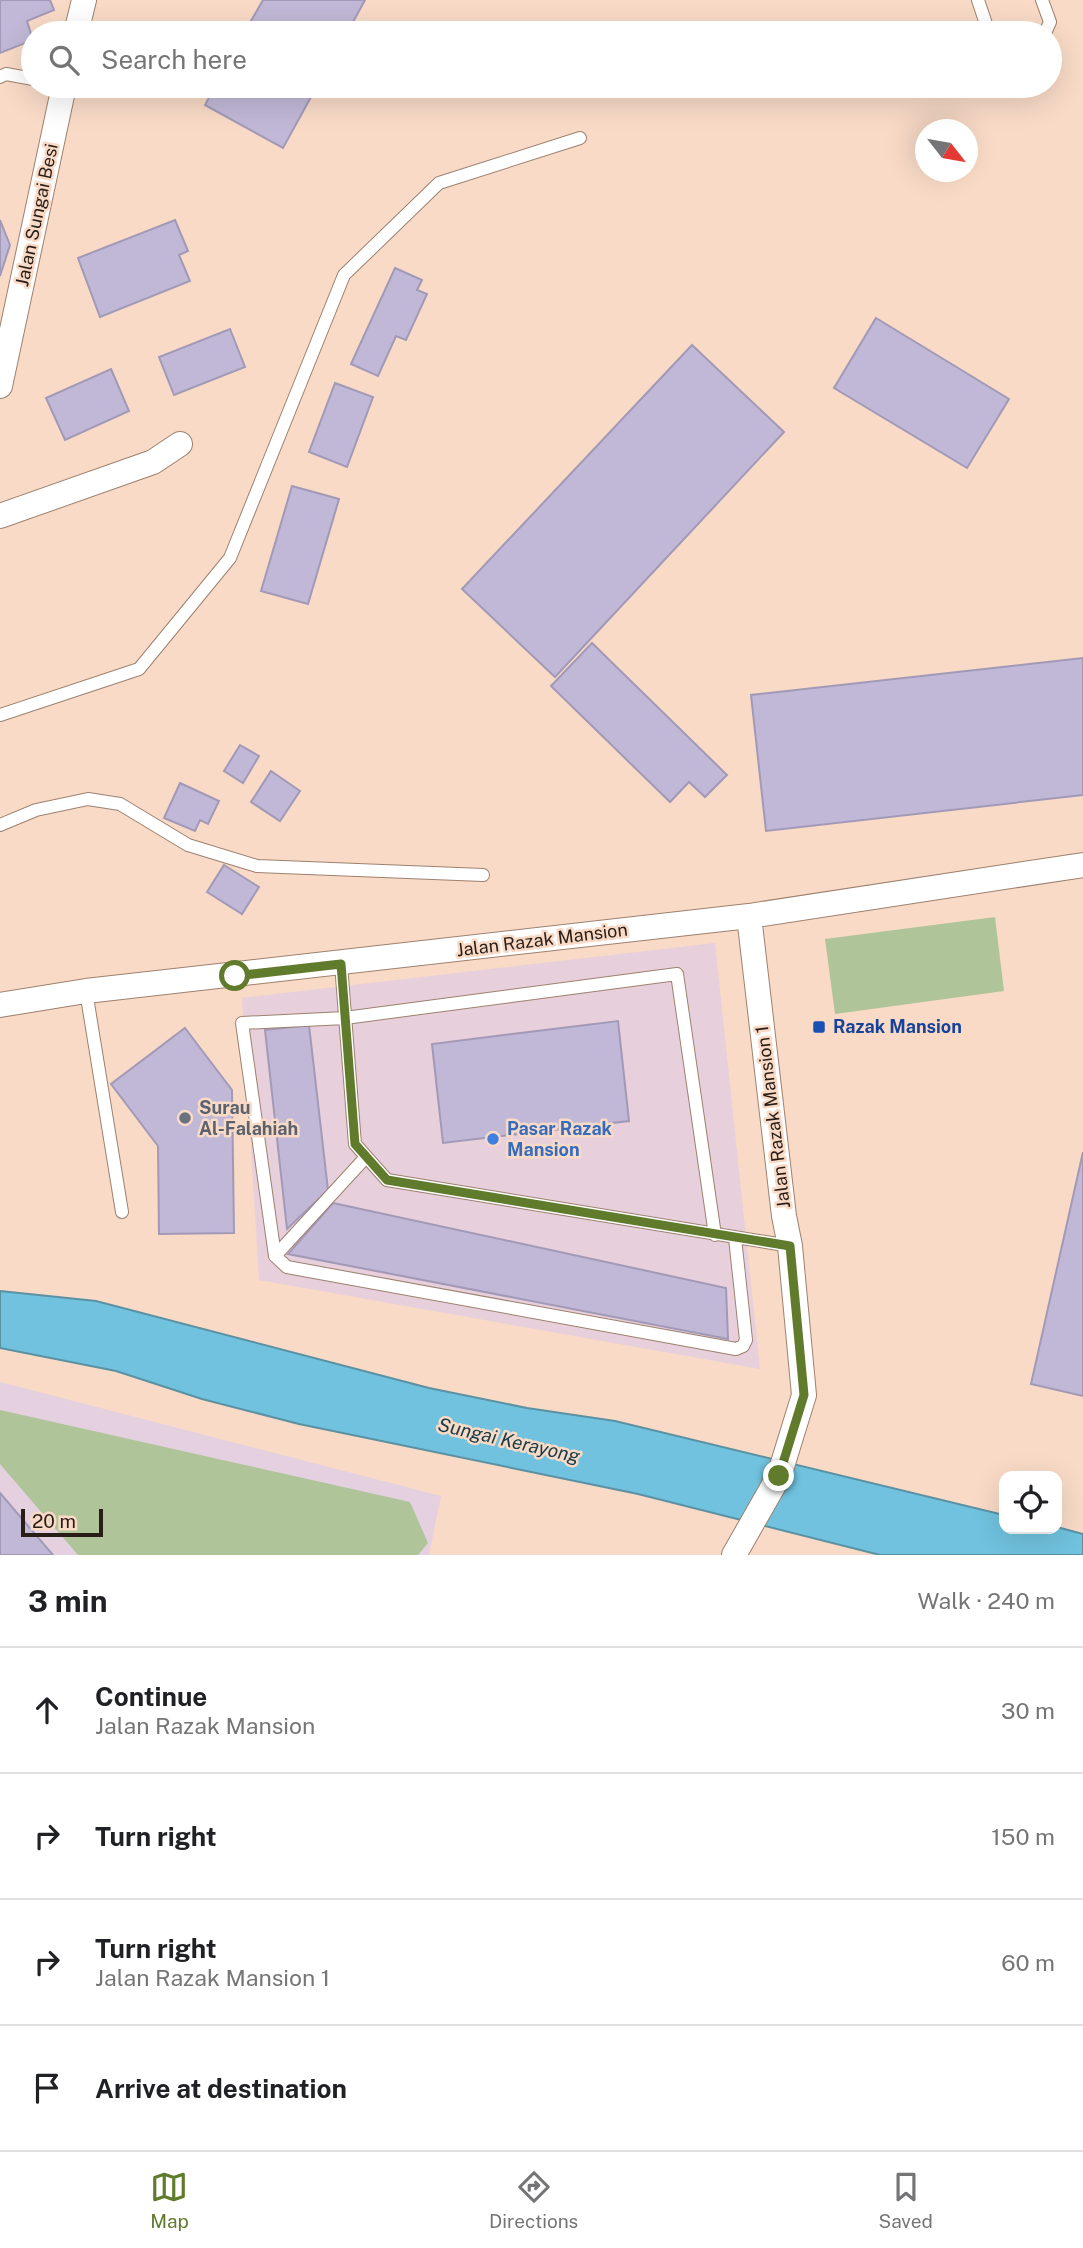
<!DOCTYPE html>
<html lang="en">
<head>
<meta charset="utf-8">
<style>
  :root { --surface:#fff; --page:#f2f2f2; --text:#202124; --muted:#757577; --line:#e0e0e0; --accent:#617b2d }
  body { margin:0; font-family:"Public Sans",sans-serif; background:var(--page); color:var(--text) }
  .controls { position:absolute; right:21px; bottom:21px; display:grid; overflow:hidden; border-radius:14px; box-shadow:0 7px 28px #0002 }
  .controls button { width:63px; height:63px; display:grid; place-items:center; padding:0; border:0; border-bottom:2px solid var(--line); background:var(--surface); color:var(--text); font:35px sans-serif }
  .compass { position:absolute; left:915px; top:119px; width:63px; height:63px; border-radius:50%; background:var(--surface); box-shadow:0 7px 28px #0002; rotate:121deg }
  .scale { position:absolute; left:21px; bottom:18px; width:82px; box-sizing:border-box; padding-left:7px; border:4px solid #291e17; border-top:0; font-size:19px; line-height:24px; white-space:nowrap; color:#291e17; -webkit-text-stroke:5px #f8dac6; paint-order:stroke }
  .stop { position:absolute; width:21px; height:21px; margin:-16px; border:5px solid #617b2d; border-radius:50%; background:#fff }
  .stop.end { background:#617b2d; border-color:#fff; box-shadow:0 2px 7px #0008 }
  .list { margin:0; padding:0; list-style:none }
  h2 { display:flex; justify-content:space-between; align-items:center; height:91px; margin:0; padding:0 28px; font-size:30px }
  h2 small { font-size:23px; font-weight:400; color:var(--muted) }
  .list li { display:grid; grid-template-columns:46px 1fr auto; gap:21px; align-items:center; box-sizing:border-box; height:126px; padding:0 28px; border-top:2px solid var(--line) }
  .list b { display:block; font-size:26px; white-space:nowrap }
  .list p { margin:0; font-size:23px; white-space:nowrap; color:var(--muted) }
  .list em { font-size:23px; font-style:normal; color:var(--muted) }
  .icon { flex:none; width:38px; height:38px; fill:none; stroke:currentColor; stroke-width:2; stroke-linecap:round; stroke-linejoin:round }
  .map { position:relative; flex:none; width:1083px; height:1555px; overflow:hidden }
  .search { position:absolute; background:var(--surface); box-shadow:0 7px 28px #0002; left:21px; right:21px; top:21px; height:77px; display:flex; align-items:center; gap:18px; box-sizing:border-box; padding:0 24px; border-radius:38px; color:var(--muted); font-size:26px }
  .sheet { height:595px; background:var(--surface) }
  nav { display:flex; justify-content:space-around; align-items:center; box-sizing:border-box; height:98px; border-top:2px solid var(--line); background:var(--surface); font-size:19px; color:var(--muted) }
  nav a { display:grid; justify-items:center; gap:4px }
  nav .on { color:var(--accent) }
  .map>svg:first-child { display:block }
</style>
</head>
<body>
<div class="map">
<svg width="1083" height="1555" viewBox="0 0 1083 1555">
  <rect width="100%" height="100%" fill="#f8dac6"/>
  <path fill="#e7cfdb" d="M715 943 760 1369 259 1280 242 998Z"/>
  <path fill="#e4d0df" d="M0 1382 441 1496 429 1555H0Z"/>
  <path fill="#b0c499" d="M995 917 1004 991 835 1014 825 939Z
    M0 1410 410 1502 428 1543 418 1555H78L0 1464Z"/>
  <path fill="#70c2de" stroke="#5b91a2" stroke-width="2" d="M0 1291 96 1301 429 1388 527 1408 615 1421 1004 1515V1529L1057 1527 1083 1534V1555H880L638 1494 299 1424 202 1399 116 1371 0 1348Z"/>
  <path fill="#c0b8d6" stroke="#a299b7" stroke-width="2" d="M0 0H50L54 10 27 21 33 40 0 53Z
    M263 0H365L347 33H244Z
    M215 86H317L283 148 205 105Z
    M0 220 10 245 0 276Z
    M175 220 188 251 179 255 190 281 100 317 78 258Z
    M395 268 422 280 417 290 427 294 406 340 396 336 378 376 351 364Z
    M876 318 1009 399 967 468 834 388Z
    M230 329 245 367 174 395 159 357Z
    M692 345 784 432 555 677 462 589Z
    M111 369 129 411 65 440 46 398Z
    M335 383 373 397 347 467 309 452Z
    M292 486 339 499 308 604 261 591Z
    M592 643 727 775 705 797 689 782 670 802 551 686Z
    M1083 658V795L766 831 751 695Z
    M240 745 259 756 243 783 224 771Z
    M271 771 300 791 280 821 251 802Z
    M180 783 219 801 208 824 200 820 195 831 164 818Z
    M224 865 259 887 242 914 207 892Z
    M618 1021 629 1121 443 1143 432 1044Z
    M309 1025 328 1190 287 1229 265 1030Z
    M185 1028 232 1090 234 1233 159 1234 158 1146 111 1084Z
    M1083 1152V1396L1031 1384Z
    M333 1203 726 1288 728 1339 288 1254Z
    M0 1493 53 1555H0Z"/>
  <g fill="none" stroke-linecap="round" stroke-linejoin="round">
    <g stroke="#9d816f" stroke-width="14">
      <path id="service" d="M978 0 989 33
        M1042 0 1050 22 1045 33
        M0 77 6 74 33 79
        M0 715 139 669 230 558 344 275 439 183 580 138
        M0 825 36 810 88 799 120 804 188 845 257 866 483 875
        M341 964 355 1144 387 1180 790 1246
        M86 991 122 1212
        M715 1235 677 974 345 1018 242 1023 275 1256 287 1267 736 1349 743 1346 746 1340 735 1238
        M275 1256 366 1157"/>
    </g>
    <g stroke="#9d816f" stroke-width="26">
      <path id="minor" d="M76 33 84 0
        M0 386 64 86
        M0 516 153 462 180 444
        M0 1005 86 991 749 916 1083 865
        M734 1555 779 1476 804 1395 790 1246 784 1216 749 916"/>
    </g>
    <use href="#service" stroke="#fff" stroke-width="12"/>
    <use href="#minor" stroke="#fff" stroke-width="24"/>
  </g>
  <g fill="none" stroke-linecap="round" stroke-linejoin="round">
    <path stroke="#617b2d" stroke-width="9" d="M235 976 341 964 355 1144 387 1180 790 1246 804 1395 779 1476"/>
  </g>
  <rect fill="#1a4fb4" stroke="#f8dac6" stroke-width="2.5" x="812" y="1020" width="14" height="14" rx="3.5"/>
  <circle fill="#6b7280" stroke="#f8dac6" stroke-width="2.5" cx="185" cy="1118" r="7"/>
  <circle fill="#3f7fe0" stroke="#f8dac6" stroke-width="2.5" cx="493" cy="1139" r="7"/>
  <g text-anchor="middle" stroke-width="5" stroke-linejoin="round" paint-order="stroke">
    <g font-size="18" fill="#291e17" stroke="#f8dac6">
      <text transform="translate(37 215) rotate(-78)" y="6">Jalan Sungai Besi</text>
      <text transform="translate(542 940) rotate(-7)" y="6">Jalan Razak Mansion</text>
      <text transform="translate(773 1117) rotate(-97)" y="6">Jalan Razak Mansion 1</text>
    </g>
    <g font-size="18" font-weight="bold" fill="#164399" stroke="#f8dac6" text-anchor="start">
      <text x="833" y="1033">Razak Mansion</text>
    </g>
    <g font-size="18" font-weight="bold" fill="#5b616d" stroke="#f8dac6" text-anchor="start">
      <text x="199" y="1114">Surau<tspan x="199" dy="21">Al-Falahiah</tspan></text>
    </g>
    <g font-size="18" font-weight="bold" fill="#366cbe" stroke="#f8dac6" text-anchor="start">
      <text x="507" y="1135">Pasar Razak<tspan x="507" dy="21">Mansion</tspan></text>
    </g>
    <g font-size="19" font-style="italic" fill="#163c49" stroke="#f8dac6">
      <text transform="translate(509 1440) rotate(13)" y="7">Sungai Kerayong</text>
    </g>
  </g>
</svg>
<div class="controls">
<button><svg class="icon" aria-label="locate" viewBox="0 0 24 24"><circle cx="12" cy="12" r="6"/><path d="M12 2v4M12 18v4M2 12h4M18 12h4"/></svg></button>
</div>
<svg class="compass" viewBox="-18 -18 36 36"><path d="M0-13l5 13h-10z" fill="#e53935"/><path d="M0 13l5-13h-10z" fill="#757577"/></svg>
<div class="scale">20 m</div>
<div class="stop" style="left:235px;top:976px"></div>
<div class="stop end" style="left:779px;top:1476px"></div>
<div class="search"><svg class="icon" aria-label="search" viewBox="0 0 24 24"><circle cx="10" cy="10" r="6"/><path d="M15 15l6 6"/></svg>Search here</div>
</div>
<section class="sheet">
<h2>3 min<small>Walk · 240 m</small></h2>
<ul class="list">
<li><svg class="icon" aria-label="ahead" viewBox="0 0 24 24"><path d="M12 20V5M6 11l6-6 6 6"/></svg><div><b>Continue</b><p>Jalan Razak Mansion</p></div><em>30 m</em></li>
<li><svg class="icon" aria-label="right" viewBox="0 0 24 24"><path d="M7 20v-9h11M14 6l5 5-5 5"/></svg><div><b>Turn right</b></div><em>150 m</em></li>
<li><svg class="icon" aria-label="right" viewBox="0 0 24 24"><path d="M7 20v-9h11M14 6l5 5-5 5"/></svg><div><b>Turn right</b><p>Jalan Razak Mansion 1</p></div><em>60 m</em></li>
<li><svg class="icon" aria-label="arrive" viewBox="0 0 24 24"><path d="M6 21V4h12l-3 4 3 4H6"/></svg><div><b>Arrive at destination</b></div></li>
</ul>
</section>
<nav>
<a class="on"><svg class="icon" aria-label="map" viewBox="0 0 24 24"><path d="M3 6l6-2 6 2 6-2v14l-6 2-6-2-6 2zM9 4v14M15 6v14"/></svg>Map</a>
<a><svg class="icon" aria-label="directions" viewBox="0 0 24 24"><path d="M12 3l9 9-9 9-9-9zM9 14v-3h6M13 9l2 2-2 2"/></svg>Directions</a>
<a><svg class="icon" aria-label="saved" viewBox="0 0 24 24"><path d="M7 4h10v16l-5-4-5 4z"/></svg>Saved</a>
</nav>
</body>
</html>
